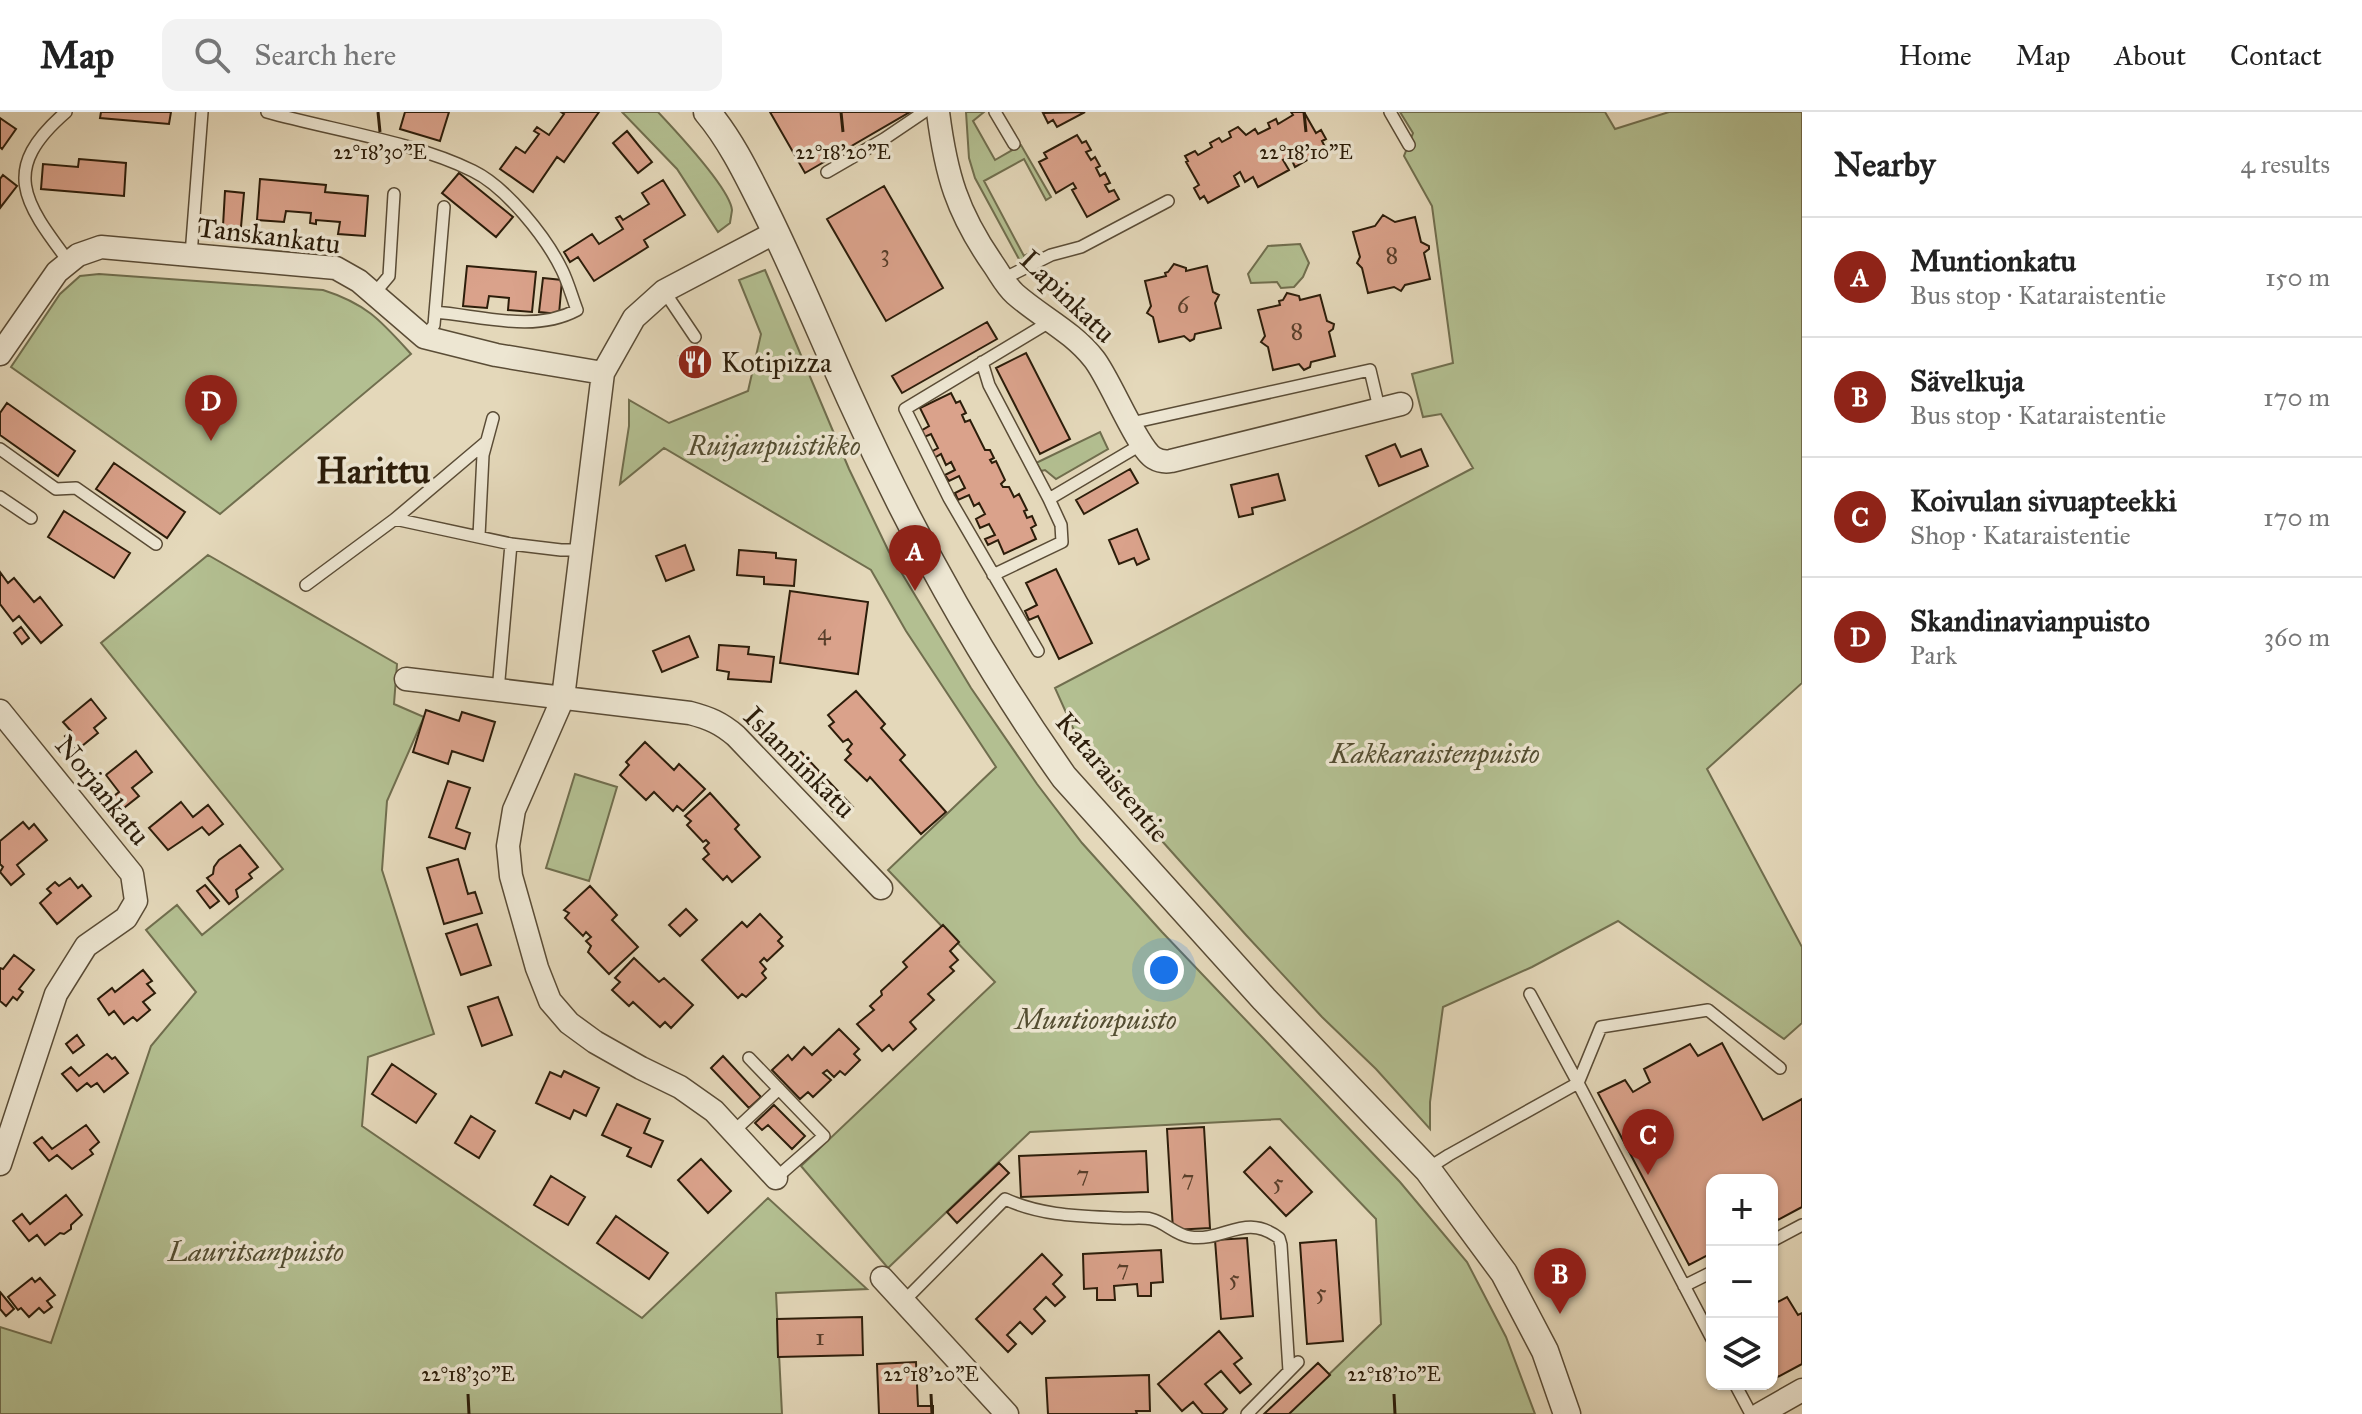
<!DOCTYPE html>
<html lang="en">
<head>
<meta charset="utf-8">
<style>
  :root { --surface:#fff; --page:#f2f2f2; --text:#222; --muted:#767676; --line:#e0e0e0; --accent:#8f2418 }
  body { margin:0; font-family:"IM FELL Great Primer",serif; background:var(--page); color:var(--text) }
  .controls { position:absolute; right:24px; bottom:24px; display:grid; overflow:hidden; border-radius:16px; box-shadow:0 2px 6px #0004 }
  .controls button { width:72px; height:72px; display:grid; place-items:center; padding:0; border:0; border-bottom:2px solid var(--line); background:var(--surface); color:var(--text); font:40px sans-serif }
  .you { position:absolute; left:1164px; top:858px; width:28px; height:28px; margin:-20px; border:6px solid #fff; border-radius:50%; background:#1a73e8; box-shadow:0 0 0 12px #1a73e833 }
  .badge { display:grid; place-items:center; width:52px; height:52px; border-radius:50%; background:var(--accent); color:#fff; font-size:26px; font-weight:700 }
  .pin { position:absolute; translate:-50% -66px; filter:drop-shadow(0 2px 4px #0008) }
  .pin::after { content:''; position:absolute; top:42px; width:28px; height:24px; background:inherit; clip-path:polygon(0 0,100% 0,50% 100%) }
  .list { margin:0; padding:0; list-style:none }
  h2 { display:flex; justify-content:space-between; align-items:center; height:104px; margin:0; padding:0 32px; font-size:34px }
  h2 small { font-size:26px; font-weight:400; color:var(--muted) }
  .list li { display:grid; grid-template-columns:52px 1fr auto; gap:24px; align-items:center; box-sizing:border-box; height:120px; padding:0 32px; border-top:2px solid var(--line) }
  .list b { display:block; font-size:30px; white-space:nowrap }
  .list p { margin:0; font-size:26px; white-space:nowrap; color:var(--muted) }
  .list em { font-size:26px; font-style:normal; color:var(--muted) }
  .icon { flex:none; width:44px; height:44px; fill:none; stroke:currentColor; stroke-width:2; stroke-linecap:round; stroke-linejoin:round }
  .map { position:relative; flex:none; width:1802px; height:1302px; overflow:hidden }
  header { display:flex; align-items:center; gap:48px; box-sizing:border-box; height:112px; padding:0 40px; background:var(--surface); border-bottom:2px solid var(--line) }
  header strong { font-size:38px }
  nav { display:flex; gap:44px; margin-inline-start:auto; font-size:28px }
  .search { width:560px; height:72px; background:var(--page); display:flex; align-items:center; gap:20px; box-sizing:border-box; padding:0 28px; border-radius:16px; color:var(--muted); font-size:30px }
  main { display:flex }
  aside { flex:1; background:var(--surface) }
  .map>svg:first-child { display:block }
</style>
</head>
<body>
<header>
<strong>Map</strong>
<div class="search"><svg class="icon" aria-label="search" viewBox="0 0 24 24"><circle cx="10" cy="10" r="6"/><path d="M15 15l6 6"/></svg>Search here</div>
<nav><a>Home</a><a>Map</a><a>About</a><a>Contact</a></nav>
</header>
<main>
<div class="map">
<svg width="1802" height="1302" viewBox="0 0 1802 1302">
  <rect width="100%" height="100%" fill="#e4d8ba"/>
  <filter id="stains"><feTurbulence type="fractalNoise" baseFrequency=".0025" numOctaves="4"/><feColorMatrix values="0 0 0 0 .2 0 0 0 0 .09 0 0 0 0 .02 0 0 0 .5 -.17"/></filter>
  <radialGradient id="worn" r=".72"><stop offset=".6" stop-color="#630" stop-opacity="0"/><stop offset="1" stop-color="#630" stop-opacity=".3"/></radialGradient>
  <path fill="#b3bf91" stroke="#706e4e" stroke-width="2" d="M622 0H658C674 17 730 77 732 98 732 99 730 110 730 111L718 120 677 57Z
    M966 0H984L973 9 995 48 1021 33 1051 85 1046 88 1024 47 984 69 1024 144 1036 138 1038 141 1024 150 1020 149 975 66 969 46Z
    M1400 0H1605L1615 17 1669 0H1802V571L1707 657 1802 835V911L1784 927 1618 809 1532 855 1443 895 1430 990V1017L1376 957 1322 905 1246 823 1137 701 1077 625 1055 576 1473 356 1441 302 1423 305 1412 262 1453 251 1432 94 1404 44 1413 21Z
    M1300 132 1309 151 1303 165 1294 175 1281 176 1277 170 1251 171 1248 162 1268 134Z
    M765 158 849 357 889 440 971 576 1037 672 1082 731 1162 820 1400 1070 1467 1150 1506 1225 1535 1302H1288L1381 1212 1376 1107 1280 1007 1030 1020 888 1156 801 1054 995 870 888 758 996 655 906 519 871 458 664 336 620 372 629 314V288L669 311 748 279 761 222 739 168Z
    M99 162 323 178C367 192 381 209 411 242L220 402 11 255 60 182 80 164Z
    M1100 320 1108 337 1056 367 1045 358 1041 359 1036 351Z
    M208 443 397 552 394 592 424 605 387 689 382 758 434 922 368 945 362 1014 642 1206 768 1086 867 1177 776 1181 782 1302H0V1215L51 1231 151 934 196 880 146 818 177 793 202 823 283 757 101 531Z
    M575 662 617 675 589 769 546 756Z"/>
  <path fill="#daa28b" stroke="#2c1d0a" stroke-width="2" d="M101 0H171L169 12 100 6Z
    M405 0H449L440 29 400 17Z
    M561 0H599L564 50 557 45 533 80 500 57 516 35 525 41 539 22 534 19 537 15 549 23 564 2Z
    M770 0H910L805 61Z
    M1085 0 1057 15 1053 8 1048 11 1043 1Z
    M1291 0H1304L1316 21 1321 18 1326 27 1322 29 1326 37 1295 55 1290 44 1287 46 1283 48 1289 58 1258 75 1253 65 1245 70 1240 60 1234 64 1239 74 1208 91 1204 84 1200 87 1194 76 1199 73 1186 50 1188 49 1185 44 1195 39 1198 43 1212 35 1210 31 1219 26 1222 30 1231 25 1229 20 1238 15 1246 23 1255 17 1258 22 1270 16 1268 11 1276 7 1278 12 1293 3Z
    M0 6 16 17 2 37 0 35Z
    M627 19 652 50 638 61 613 31Z
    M1077 23 1082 31 1086 29 1091 38 1086 40 1091 48 1095 45 1100 54 1096 56 1100 64 1105 61 1110 71 1105 73 1109 80 1114 78 1119 87 1087 105 1072 78 1076 76 1073 71 1056 81 1039 50 1047 46 1044 41Z
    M79 47 126 51 124 84 41 77 43 52 78 55Z
    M459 61 513 105 496 125 442 81Z
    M3 63 17 74 0 96V67Z
    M260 67 326 73 325 80 368 84 365 124 338 122 340 110 316 108V112L310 111 311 101 286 99 284 110 257 108Z
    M663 68 685 103 644 128 648 135 594 169 578 145 570 150 564 140 592 122 599 132 623 117 616 106 620 104 623 108 649 92 642 81Z
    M884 74 943 176 886 209 827 107Z
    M225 79 244 81 241 115 223 114Z
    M1383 103 1395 110 1415 105 1421 130 1429 134V137L1424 141 1430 167 1405 173 1401 179 1394 175 1368 181 1362 156 1357 151 1360 145 1353 120 1375 114Z
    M1174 152 1186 156V159L1207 154 1213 180 1219 183 1215 191 1221 216 1195 222 1194 227 1190 229 1184 224 1159 230 1153 205 1147 201 1151 194 1145 169 1166 164 1165 161 1168 160Z
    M467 154 536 160 532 200 508 198 509 186 489 184 487 196 463 194Z
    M543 166 562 168 559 202 539 200Z
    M1287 181 1299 184 1300 188 1320 183 1327 209 1334 212 1333 217 1329 220 1335 244 1311 250 1310 255 1304 258 1299 252 1273 258 1268 235 1261 230 1265 224 1258 198 1280 193 1279 189 1283 188Z
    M987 210 997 227 902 281 892 264Z
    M697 233 710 255 692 266 679 244Z
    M1026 241 1070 327 1040 342 996 256Z
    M951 281 956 291 960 289 966 301 962 303 965 310 970 308 985 338H990L994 346 990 348 992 351 996 349 1005 368 1001 372 1003 375H1009L1014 385 1019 382 1027 398 1024 399 1027 406 1032 404 1036 413 1031 416 1036 427 1004 442 998 428 988 433 985 427 995 423 989 412 980 416 976 407 985 402 979 391 974 394 969 383 958 388 955 381 965 376 959 364 949 369 945 363 955 358 951 350 946 353 941 342 934 346 931 340 938 336 931 322 922 326 919 320 929 314 920 296Z
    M7 291 75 339 58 364 0 323V301Z
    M1395 332 1401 345 1421 337 1428 354 1379 374 1366 344Z
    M114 351 185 400 167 426 96 377Z
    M1130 357 1138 371 1084 402 1076 388Z
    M1278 362 1285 388 1252 396 1253 402 1239 405 1231 373Z
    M64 399 130 441 114 466 48 425Z
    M1137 417 1149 447 1137 453 1134 446 1119 452 1109 428Z
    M685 433 694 458 666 469 656 444Z
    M739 438 776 441V446L796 448 794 474 764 472V465L737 463Z
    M1056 457 1092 531 1059 547 1038 504 1029 508 1025 499 1037 493 1026 471Z
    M0 460 8 471 14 466 34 490 40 485 62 513 41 531 19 504 13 509 0 492Z
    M790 479 868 490 858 562 780 551Z
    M21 515 29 526 22 532 14 521Z
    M689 524 698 545 662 560 653 539Z
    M719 533 749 535 748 542 774 545 771 570 728 567 729 560 717 558Z
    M856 579 885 612 881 616 905 643 900 648 946 700 921 722 870 665 867 669 845 648 851 642 847 638 852 632 848 627 843 630 829 614 834 610 828 603Z
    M91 587 106 606 94 616 98 621 77 638 65 624 71 619 63 610Z
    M426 598 459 609 462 600 495 610 483 649 452 639 448 652 413 640Z
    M645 630 674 658 679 652 705 677 683 699 677 694 673 699 654 680 646 688 620 663 629 653 626 650Z
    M136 639 152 660 132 676 139 684 120 699 110 687 119 680 106 663Z
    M801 640 853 695 840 707 788 652Z
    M448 669 470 676 456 716 470 721 465 737 429 725Z
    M710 681 739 713 735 717 760 745 732 770 727 764 723 768 703 747 709 742 704 736 709 731 706 728 703 730 687 713 691 709 685 704Z
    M181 690 193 705 208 693 223 712 209 723 202 715 168 738 149 716Z
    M23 710 29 717 34 712 47 728 17 753 24 762 11 773 0 760 3 755 0 752V729Z
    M240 733 258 755 249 762 252 766 236 778 238 785 229 792 207 766 213 762 214 755 219 748Z
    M458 747 468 782 475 780 482 801 444 812 427 756Z
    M70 766 78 776 82 773 91 784 57 812 40 791 51 781 47 777 55 770 59 774Z
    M205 773 219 789 210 796 197 779Z
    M590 774 617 803 612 808 638 835 609 862 588 840 591 834 586 829 591 825 586 820 583 824 565 806 569 801 564 798Z
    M686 797 697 808 680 824 669 813Z
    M760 802 782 825 778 829 783 834 767 849 764 846 760 850 766 857 762 861 766 866 746 885 742 882 738 886 702 848 742 810 747 815Z
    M477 812 491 853 461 863 446 822Z
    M943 813 959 830 950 839 958 848 950 855 954 859 928 882 934 888 910 910 916 917 893 938 889 933 882 939 857 912 874 898 870 894 882 883 881 879 907 855 903 850Z
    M14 843 34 858 19 877 23 880 17 888 13 885 6 894 0 889V856L3 857Z
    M634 846 659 870 664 866 693 893 671 916 665 910 660 915 633 890 629 894 612 878 620 870 615 866Z
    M143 858 152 869 147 872 155 881 143 890 150 898 137 909 133 905 124 912 114 899 109 903 98 887 112 876 115 880Z
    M498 885 512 923 482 934 468 895Z
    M839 917 859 937 854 942 860 948 845 963 840 959 834 965 827 958 823 961 831 968 813 985 808 980 800 987 772 958 788 943 792 948 804 935 812 943Z
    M77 923 84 933 73 941 66 932Z
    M1722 931 1763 1008 1802 987V1095L1772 1111V1068H1712V1141L1689 1153 1598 981 1625 968 1633 980 1650 970 1644 957 1690 932 1698 944Z
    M107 942 112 947 115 945 128 961 104 980 97 971 91 975 87 971 77 979 62 962 71 955 79 964Z
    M723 944 761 985 749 996 711 956Z
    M392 952 436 982 416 1011 372 982Z
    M564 959 599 976 586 1004 574 998 570 1007 536 991 550 960 561 965Z
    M617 992 650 1007 644 1021 663 1029 651 1055 627 1044 631 1036 602 1023Z
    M774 993 805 1024 792 1037 768 1013 762 1018 755 1011Z
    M471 1004 495 1019 479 1046 455 1031Z
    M86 1013 99 1030 90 1038 93 1042 72 1057 57 1043 49 1049 34 1031 42 1025 52 1037Z
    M1204 1015 1210 1116 1173 1118 1167 1017Z
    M1270 1035 1312 1080 1286 1104 1244 1060Z
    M1146 1039 1148 1080 1021 1085 1019 1044Z
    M701 1047 731 1079 708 1101 678 1068Z
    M999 1051 1009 1061 957 1111 947 1100Z
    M551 1064 585 1085 568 1113 534 1093Z
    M66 1083 82 1103 71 1113V1117L64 1122 60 1121 45 1133 37 1123 29 1129 13 1109 22 1102 30 1112Z
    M616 1104 668 1141 649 1167 597 1131Z
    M1247 1126 1253 1204 1221 1207 1215 1128Z
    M1336 1128 1343 1229 1307 1232 1300 1131Z
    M1161 1138 1163 1170 1151 1171V1184H1138L1137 1172 1114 1174 1115 1188H1097V1176L1084 1177 1083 1142Z
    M1042 1142 1062 1163 1053 1172 1065 1185 1055 1194 1046 1185 1034 1197 1045 1209 1032 1222 1020 1210 1007 1223 1016 1232 1008 1240 976 1207Z
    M32 1166 35 1170 40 1166 55 1183 47 1189 52 1195 44 1201 39 1196 29 1205 21 1196 18 1198 8 1185Z
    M0 1180 14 1197 6 1204 0 1197Z
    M1787 1185 1798 1203 1802 1201V1252L1772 1268V1193Z
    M862 1205 863 1243 778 1245 777 1207Z
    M1219 1219 1242 1246 1234 1252 1251 1272 1240 1281 1221 1259 1205 1272 1227 1297 1222 1302H1203L1193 1290 1182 1299 1158 1272Z
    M916 1250 918 1294H933V1302H879L877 1252Z
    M1318 1251 1330 1263 1289 1302H1264Z
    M1149 1263 1150 1299H1136L1137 1302H1048L1046 1266Z"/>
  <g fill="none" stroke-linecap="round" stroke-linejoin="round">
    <g stroke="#5a4c36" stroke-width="14">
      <path id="service" d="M66 0C0 57 23 89 69 150
        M267 0C331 18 415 30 473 59 506 75 546 125 562 158 568 170 572 185 577 198 534 221 482 204 435 200
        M995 0 1014 32
        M1390 0 1409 33
        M827 60 884 27 924 0
        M191 143 202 0
        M1003 167 1051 143 1081 135 1168 89
        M664 179 695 225
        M373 183 389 164 394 82
        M424 225 434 213 444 95
        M982 250 989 273 1049 387
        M1131 311 1370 258 1379 296
        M0 337 56 377 76 376 156 432
        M0 385 31 406
        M395 407 511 432
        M479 424 483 343 493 306
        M993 463 1062 430 1061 413 1049 387 1142 332
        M306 473 395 407 486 330
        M1038 539 949 386 905 297 1051 209
        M498 579 511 432 561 438H581
        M1530 882 1578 971
        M749 946 824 1024 776 1066
        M1578 971 1601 915 1708 898 1780 956
        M733 1020 779 977
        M1428 1058 1430 1055 1449 1043 1578 971 1712 1227
        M1772 1129 1802 1113
        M1684 1174 1712 1160
        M903 1190 1005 1087C1042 1104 1080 1104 1120 1106 1130 1107 1142 1105 1151 1107 1165 1110 1175 1123 1190 1125 1224 1130 1245 1100 1279 1126L1281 1133 1289 1259
        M1735 1272 1751 1302
        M1247 1302 1298 1250"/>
    </g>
    <g stroke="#5a4c36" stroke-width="25">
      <path id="minor" d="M938 0C946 63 957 100 993 152 1000 162 1006 174 1015 182 1041 205 1072 219 1094 247 1110 267 1137 336 1154 346 1159 349 1165 350 1171 349L1401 292
        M776 120 664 179 634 206 603 261 563 586 514 698 508 734 511 764 537 856 550 889 569 911 595 930 641 956 680 975 714 999 776 1066
        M0 242 57 160 78 143 101 135 336 156 359 169 424 225 496 243 603 261
        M406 567 690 601C709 606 721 611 736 624L881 776
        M0 599 132 762 136 789 126 806 86 834 56 882 0 1052
        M882 1166 1007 1302
        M1760 1302 1802 1278"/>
    </g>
    <g stroke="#5a4c36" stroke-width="29">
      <path id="tertiary" d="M707 0C729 26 745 58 760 88 793 153 820 220 850 286 910 419 980 546 1064 665L1264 887 1428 1058 1504 1161 1545 1239 1567 1302"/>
    </g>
    <use href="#service" stroke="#ede6d2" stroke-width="11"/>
    <use href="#minor" stroke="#ede6d2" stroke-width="22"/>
    <use href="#tertiary" stroke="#ede6d2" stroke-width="26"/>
  </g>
  <path fill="none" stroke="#2c1d0a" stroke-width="3" d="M378 0 380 20M841 0 843 20M1304 0 1306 20M468 1282 469 1302M931 1282 932 1302M1394 1282 1395 1302"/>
  <defs>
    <g id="restaurant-disc" transform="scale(1.8)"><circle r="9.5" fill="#8f2418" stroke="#ede6d2"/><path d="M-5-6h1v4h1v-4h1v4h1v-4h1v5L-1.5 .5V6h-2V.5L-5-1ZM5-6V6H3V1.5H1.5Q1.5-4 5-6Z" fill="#fff"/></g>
  </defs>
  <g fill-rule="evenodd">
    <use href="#restaurant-disc" x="695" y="250"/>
  </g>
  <g text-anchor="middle" stroke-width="7" stroke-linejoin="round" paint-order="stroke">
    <g font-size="24" fill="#583e2a">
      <text x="885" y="149">3</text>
      <text x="1392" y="151">8</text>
      <text x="1183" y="201">6</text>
      <text x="1297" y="227">8</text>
      <text x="824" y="528">4</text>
      <text x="1083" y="1070">7</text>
      <text x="1188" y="1074">7</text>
      <text x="1278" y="1078">5</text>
      <text x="1123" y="1164">7</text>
      <text x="1234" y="1174">5</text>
      <text x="1321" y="1188">5</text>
      <text x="820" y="1233">1</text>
    </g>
    <g font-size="28" fill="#2c1d0a" stroke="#ede6d2">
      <text transform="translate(269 123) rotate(7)" y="10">Tanskankatu</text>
      <text transform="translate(1068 184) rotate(44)" y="10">Lapinkatu</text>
      <text transform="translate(800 650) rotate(45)" y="10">Islanninkatu</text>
      <text transform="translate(1113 665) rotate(50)" y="10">Kataraistentie</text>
      <text transform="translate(103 678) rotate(51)" y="10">Norjankatu</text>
    </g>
    <g font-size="28" fill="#2c1d0a" stroke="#ede6d2" text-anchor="start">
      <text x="721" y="260">Kotipizza</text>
    </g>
    <g font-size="28" font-style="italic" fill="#544e32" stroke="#ede6d2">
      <text x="774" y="343">Ruijanpuistikko</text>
      <text x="1435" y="651">Kakkaraistenpuisto</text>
      <text x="1096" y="917">Muntionpuisto</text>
      <text x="256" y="1149">Lauritsanpuisto</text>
    </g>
    <g font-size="36" font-weight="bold" fill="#2c1d0a" stroke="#ede6d2">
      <text x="373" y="371">Harittu</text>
    </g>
  </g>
  <g font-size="20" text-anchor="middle" fill="#2c1d0a" stroke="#ede6d2" stroke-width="7" stroke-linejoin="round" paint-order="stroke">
    <text x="380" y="47">22°18'30"E</text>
    <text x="843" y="47">22°18'20"E</text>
    <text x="1306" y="47">22°18'10"E</text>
    <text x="468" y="1269">22°18'30"E</text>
    <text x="931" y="1269">22°18'20"E</text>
    <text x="1394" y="1269">22°18'10"E</text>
  </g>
  <rect width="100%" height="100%" filter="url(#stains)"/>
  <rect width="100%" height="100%" fill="url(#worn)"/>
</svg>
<div class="controls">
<button>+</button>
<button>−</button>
<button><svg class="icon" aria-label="layers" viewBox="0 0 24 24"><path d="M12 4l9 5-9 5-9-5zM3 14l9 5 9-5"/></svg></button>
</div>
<div class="you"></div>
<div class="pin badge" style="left:915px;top:479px">A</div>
<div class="pin badge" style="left:1560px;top:1202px">B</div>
<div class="pin badge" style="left:1648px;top:1063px">C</div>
<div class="pin badge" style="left:211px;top:329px">D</div>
</div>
<aside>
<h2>Nearby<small>4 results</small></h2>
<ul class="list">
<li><span class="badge">A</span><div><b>Muntionkatu</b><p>Bus stop · Kataraistentie</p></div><em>150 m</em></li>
<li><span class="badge">B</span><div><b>Sävelkuja</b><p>Bus stop · Kataraistentie</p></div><em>170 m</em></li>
<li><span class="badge">C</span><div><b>Koivulan sivuapteekki</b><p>Shop · Kataraistentie</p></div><em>170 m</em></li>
<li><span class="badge">D</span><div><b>Skandinavianpuisto</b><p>Park</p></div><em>360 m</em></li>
</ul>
</aside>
</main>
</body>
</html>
